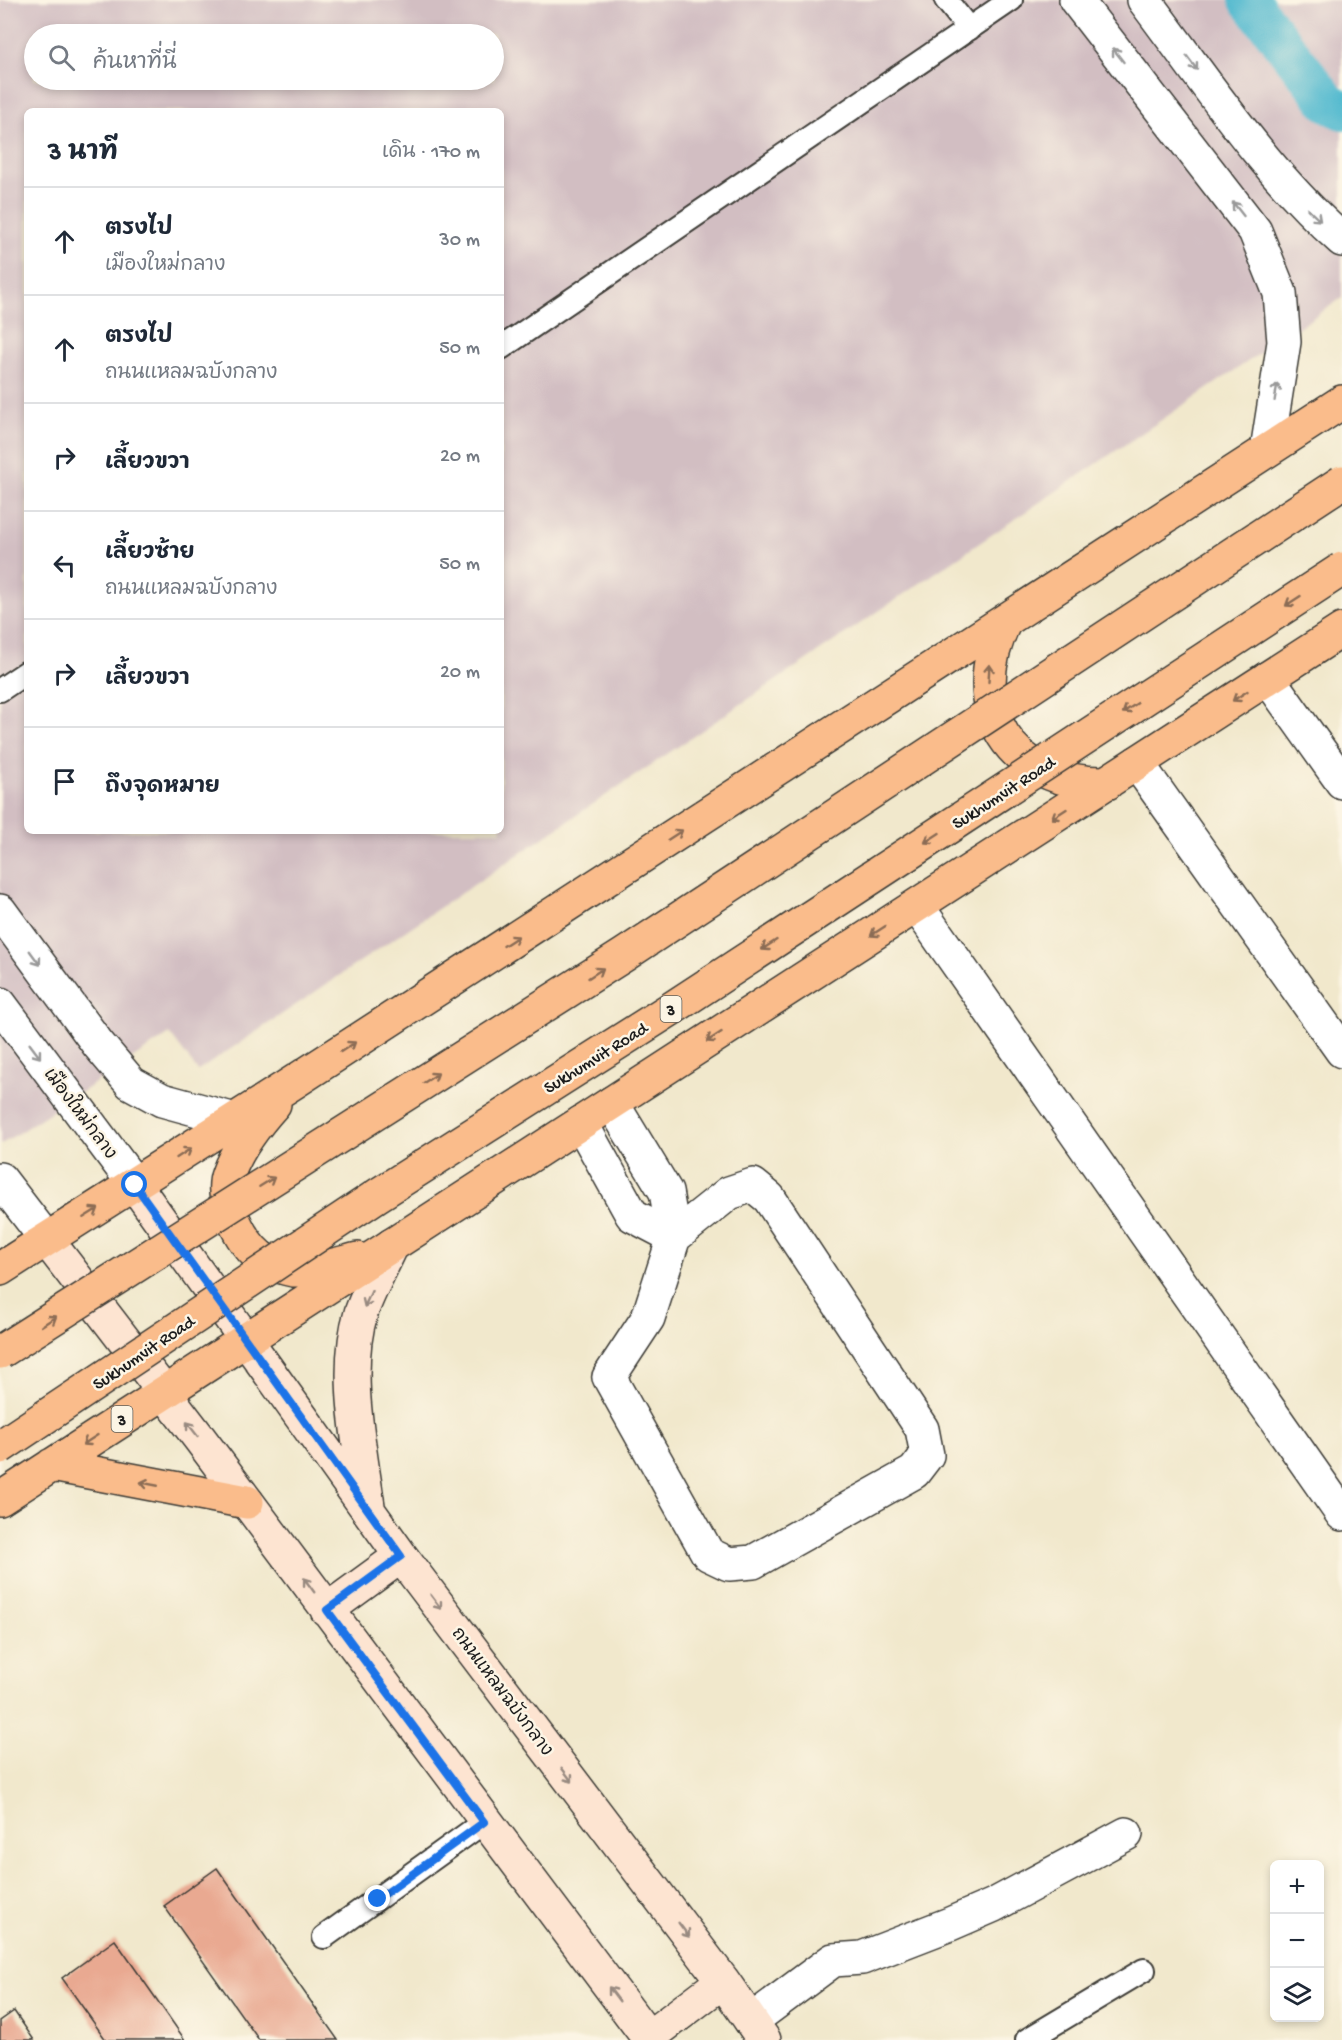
<!DOCTYPE html>
<html lang="th">
<head>
<meta charset="utf-8">
<style>
  :root { --surface:#fff; --page:#f6f6f7; --text:#1f2937; --muted:#747a83; --line:#e0e1e3 }
  body { margin:0; font-family:"Gochi Hand","Playpen Sans Thai",sans-serif; background:var(--page); color:var(--text) }
  .controls { position:absolute; right:18px; bottom:18px; display:grid; overflow:hidden; border-radius:9px; box-shadow:0 3px 9px #0003 }
  .controls button { width:54px; height:54px; display:grid; place-items:center; padding:0; border:0; border-bottom:2px solid var(--line); background:var(--surface); color:var(--text); font:30px sans-serif }
  .stop { position:absolute; width:18px; height:18px; margin:-14px; border:4px solid #1a73e8; border-radius:50%; background:#fff }
  .stop.end { background:#1a73e8; border-color:#fff; box-shadow:0 2px 6px #0008 }
  .list { margin:0; padding:0; list-style:none }
  h2 { display:flex; justify-content:space-between; align-items:center; height:78px; margin:0; padding:0 24px; font-size:26px }
  h2 small { font-size:20px; font-weight:400; color:var(--muted) }
  .list li { display:grid; grid-template-columns:39px 1fr auto; gap:18px; align-items:center; box-sizing:border-box; height:108px; padding:0 24px; border-top:2px solid var(--line) }
  .list b { display:block; font-size:22px; white-space:nowrap }
  .list p { margin:0; font-size:20px; white-space:nowrap; color:var(--muted) }
  .list em { font-size:20px; font-style:normal; color:var(--muted) }
  .icon { flex:none; width:33px; height:33px; fill:none; stroke:currentColor; stroke-width:2; stroke-linecap:round; stroke-linejoin:round }
  .map { position:relative; flex:none; width:1342px; height:2040px; overflow:hidden }
  .search { position:absolute; background:var(--surface); box-shadow:0 3px 9px #0003; left:24px; top:24px; width:480px; height:66px; display:flex; align-items:center; gap:15px; box-sizing:border-box; padding:0 21px; border-radius:33px; color:var(--muted); font-size:22px }
  .panel { position:absolute; background:var(--surface); box-shadow:0 3px 9px #0003; left:24px; top:108px; width:480px; height:726px; border-radius:9px }
  .map>svg:first-child { display:block }
</style>
</head>
<body>
<div class="map">
<svg width="1342" height="2040" viewBox="0 0 1342 2040">
  <rect width="100%" height="100%" fill="#fcf5e5"/>
  <filter id="ink" filterUnits="userSpaceOnUse"><feTurbulence type="fractalNoise" baseFrequency=".0167" numOctaves="2"/><feDisplacementMap in="SourceGraphic" scale="12" xChannelSelector="R" yChannelSelector="G"/><feConvolveMatrix kernelMatrix="1 2 1 2 8 2 1 2 1" color-interpolation-filters="sRGB"/></filter>
  <filter id="wash" filterUnits="userSpaceOnUse"><feTurbulence type="fractalNoise" baseFrequency=".008" numOctaves="4" result="noise"/><feDisplacementMap in="SourceGraphic" scale="24" xChannelSelector="R" yChannelSelector="G"/><feGaussianBlur stdDeviation="1.35" result="paint"/><feColorMatrix in="noise" values="0 0 0 0 0 0 0 0 0 0 0 0 0 0 0 0 0 1.4 0 .05"/><feComposite in="paint" operator="in"/></filter>
  <g filter="url(#wash)">
    <rect width="100%" height="100%" fill="#f1e8cc"/>
    <path fill="#d2bec2" fill-rule="evenodd" d="M0 0H1342V298L198 1071 170 1034 0 1145ZM34 34H494V80H34ZM27 111H501V831H27Z"/>
    <g fill="none" stroke-linecap="round" stroke-linejoin="round">
      <path stroke="#51b9cf" stroke-width="40" d="M1249 0 1328 102 1342 110"/>
    </g>
    <g id="blocks">
      <path fill="#e9a991" d="M217 1868 338 2040H259L164 1906Z
        M115 1940 185 2040H106L62 1978Z
        M14 2011 34 2040H0V2021Z"/>
    </g>
  </g>
  <g filter="url(#ink)">
    <use href="#blocks" fill-opacity="0" stroke="#3c3b36" stroke-width="1.5"/>
    <g fill="none" stroke-linecap="round" stroke-linejoin="round">
      <g stroke="#3c3b36" stroke-width="26">
        <path id="service" d="M946 0 969 29
          M501 348 1011 0
          M0 690 27 672
          M324 1937 484 1822
          M1027 2040 1144 1970"/>
      </g>
      <g stroke="#3c3b36" stroke-width="36">
        <path id="minor" d="M1076 0 1255 231 1280 293 1284 342 1267 450
          M1144 0C1206 82 1264 171 1342 240
          M1268 678 1342 782
          M1137 763 1342 1051
          M917 906 1342 1514
          M0 911 98 1044 131 1083 162 1100 235 1120
          M612 1103 666 1192 674 1237 648 1318 609 1377 708 1554 729 1564 753 1562 914 1472 927 1455 922 1429 769 1198 753 1185 729 1193 674 1237
          M581 1123 632 1215 674 1237
          M751 2021 833 1960 862 1958 950 1924 994 1905 1126 1834"/>
      </g>
      <g stroke="#3c3b36" stroke-width="36">
        <path id="tertiary" d="M0 1004 135 1185
          M0 1179 47 1240"/>
      </g>
      <g stroke="#3c3b36" stroke-width="36">
        <path id="secondary" d="M135 1185 401 1556 723 1981 764 2040
          M47 1240 200 1439 650 2040
          M368 1506C360 1447 343 1371 361 1313 369 1290 382 1267 392 1245
          M327 1610 401 1556
          M648 2038 723 1981"/>
      </g>
      <g stroke="#3c3b36" stroke-width="36">
        <path id="trunk" d="M1005 621C962 707 1009 785 1107 783
          M274 1104C256 1124 237 1149 228 1174 219 1198 240 1241 260 1257 267 1262 285 1269 294 1270 316 1271 337 1264 358 1259
          M0 1269 294 1082 1342 402
          M52 1465 247 1502
          M0 1499 1342 630"/>
      </g>
      <use href="#service" stroke="#fff" stroke-width="22"/>
      <use href="#minor" stroke="#fff" stroke-width="33"/>
      <use href="#tertiary" stroke="#fff" stroke-width="33"/>
      <use href="#secondary" stroke="#fde4d1" stroke-width="33"/>
      <use href="#trunk" stroke="#fabc8b" stroke-width="33"/>
      <g stroke="#3c3b36" stroke-width="36" stroke-linecap="butt">
        <path id="trunk-bridge" d="M0 1352 624 955 1342 482
          M0 1447 378 1195 674 1007 1342 569"/>
      </g>
      <use href="#trunk-bridge" stroke="#fabc8b" stroke-width="33"/>
    </g>
    <defs><path id="oneway-shaft" d="M-6 0H5M1.5-3L5.5 0L1.5 3" fill="none" stroke-width="1.6" stroke-linecap="round" stroke-linejoin="round" transform="scale(1.5)"/></defs>
    <g stroke="#999">
      <use href="#oneway-shaft" transform="translate(1118 55) rotate(-128)"/>
      <use href="#oneway-shaft" transform="translate(1192 63) rotate(53)"/>
      <use href="#oneway-shaft" transform="translate(1238 209) rotate(-128)"/>
      <use href="#oneway-shaft" transform="translate(1314 215) rotate(43)"/>
      <use href="#oneway-shaft" transform="translate(1276 392) rotate(-81)"/>
      <use href="#oneway-shaft" transform="translate(35 958) rotate(54)"/>
      <use href="#oneway-shaft" transform="translate(35 1051) rotate(53)"/>
    </g>
    <g stroke="#8b6c54">
      <use href="#oneway-shaft" transform="translate(1293 601) rotate(147)"/>
      <use href="#oneway-shaft" transform="translate(989 673) rotate(-87)"/>
      <use href="#oneway-shaft" transform="translate(1240 696) rotate(147)"/>
      <use href="#oneway-shaft" transform="translate(1130 708) rotate(147)"/>
      <use href="#oneway-shaft" transform="translate(1059 814) rotate(147)"/>
      <use href="#oneway-shaft" transform="translate(675 835) rotate(-33)"/>
      <use href="#oneway-shaft" transform="translate(932 838) rotate(147)"/>
      <use href="#oneway-shaft" transform="translate(878 931) rotate(147)"/>
      <use href="#oneway-shaft" transform="translate(511 941) rotate(-33)"/>
      <use href="#oneway-shaft" transform="translate(769 945) rotate(147)"/>
      <use href="#oneway-shaft" transform="translate(596 973) rotate(-33)"/>
      <use href="#oneway-shaft" transform="translate(714 1037) rotate(147)"/>
      <use href="#oneway-shaft" transform="translate(348 1047) rotate(-33)"/>
      <use href="#oneway-shaft" transform="translate(431 1078) rotate(-33)"/>
      <use href="#oneway-shaft" transform="translate(184 1153) rotate(-33)"/>
      <use href="#oneway-shaft" transform="translate(267 1182) rotate(-32)"/>
      <use href="#oneway-shaft" transform="translate(91 1213) rotate(-32)"/>
      <use href="#oneway-shaft" transform="translate(49 1321) rotate(-33)"/>
      <use href="#oneway-shaft" transform="translate(90 1440) rotate(147)"/>
      <use href="#oneway-shaft" transform="translate(149 1484) rotate(-169)"/>
    </g>
    <g stroke="#988a80">
      <use href="#oneway-shaft" transform="translate(368 1299) rotate(114)"/>
      <use href="#oneway-shaft" transform="translate(192 1429) rotate(-128)"/>
      <use href="#oneway-shaft" transform="translate(309 1585) rotate(-126)"/>
      <use href="#oneway-shaft" transform="translate(436 1602) rotate(53)"/>
      <use href="#oneway-shaft" transform="translate(567 1775) rotate(53)"/>
      <use href="#oneway-shaft" transform="translate(684 1930) rotate(53)"/>
      <use href="#oneway-shaft" transform="translate(614 1994) rotate(-127)"/>
    </g>
  </g>
  <g fill="none" stroke-linecap="round" stroke-linejoin="round" filter="url(#ink)">
    <path stroke="#1a73e8" stroke-width="8" d="M135 1185 401 1556 327 1610 484 1822 378 1899"/>
  </g>
  <g text-anchor="middle" stroke-width="5" stroke-linejoin="round" paint-order="stroke">
    <g fill="#fcf5e5" stroke="#5f5d58" stroke-width="1.5">
      <rect x="660.5" y="996" width="21" height="26" rx="4.5"/>
      <rect x="111.5" y="1406" width="21" height="26" rx="4.5"/>
    </g>
    <g font-size="16" font-weight="bold" fill="#1c1c1c">
      <text x="671" y="1015">3</text>
      <text x="122" y="1425">3</text>
    </g>
    <g font-size="18" fill="#1c1c1c" stroke="#fcf5e5">
      <text transform="translate(1003 792) rotate(-33)" y="6">Sukhumvit Road</text>
      <text transform="translate(595 1057) rotate(-32)" y="6">Sukhumvit Road</text>
      <text transform="translate(81 1113) rotate(53)" y="6">เมืองใหม่กลาง</text>
      <text transform="translate(143 1352) rotate(-34)" y="6">Sukhumvit Road</text>
      <text transform="translate(503 1691) rotate(53)" y="6">ถนนแหลมฉบังกลาง</text>
    </g>
  </g>
</svg>
<div class="controls">
<button>+</button>
<button>−</button>
<button><svg class="icon" aria-label="layers" viewBox="0 0 24 24"><path d="M12 4l9 5-9 5-9-5zM3 14l9 5 9-5"/></svg></button>
</div>
<div class="stop" style="left:135px;top:1185px"></div>
<div class="stop end" style="left:378px;top:1899px"></div>
<div class="search"><svg class="icon" aria-label="search" viewBox="0 0 24 24"><circle cx="10" cy="10" r="6"/><path d="M15 15l6 6"/></svg>ค้นหาที่นี่</div>
<section class="panel">
<h2>3 นาที<small>เดิน · 170 m</small></h2>
<ul class="list">
<li><svg class="icon" aria-label="ahead" viewBox="0 0 24 24"><path d="M12 20V5M6 11l6-6 6 6"/></svg><div><b>ตรงไป</b><p>เมืองใหม่กลาง</p></div><em>30 m</em></li>
<li><svg class="icon" aria-label="ahead" viewBox="0 0 24 24"><path d="M12 20V5M6 11l6-6 6 6"/></svg><div><b>ตรงไป</b><p>ถนนแหลมฉบังกลาง</p></div><em>50 m</em></li>
<li><svg class="icon" aria-label="right" viewBox="0 0 24 24"><path d="M7 20v-9h11M14 6l5 5-5 5"/></svg><div><b>เลี้ยวขวา</b></div><em>20 m</em></li>
<li><svg class="icon" aria-label="left" viewBox="0 0 24 24"><path d="M17 20v-9H6M10 6l-5 5 5 5"/></svg><div><b>เลี้ยวซ้าย</b><p>ถนนแหลมฉบังกลาง</p></div><em>50 m</em></li>
<li><svg class="icon" aria-label="right" viewBox="0 0 24 24"><path d="M7 20v-9h11M14 6l5 5-5 5"/></svg><div><b>เลี้ยวขวา</b></div><em>20 m</em></li>
<li><svg class="icon" aria-label="arrive" viewBox="0 0 24 24"><path d="M6 21V4h12l-3 4 3 4H6"/></svg><div><b>ถึงจุดหมาย</b></div></li>
</ul>
</section>
</div>
</body>
</html>
